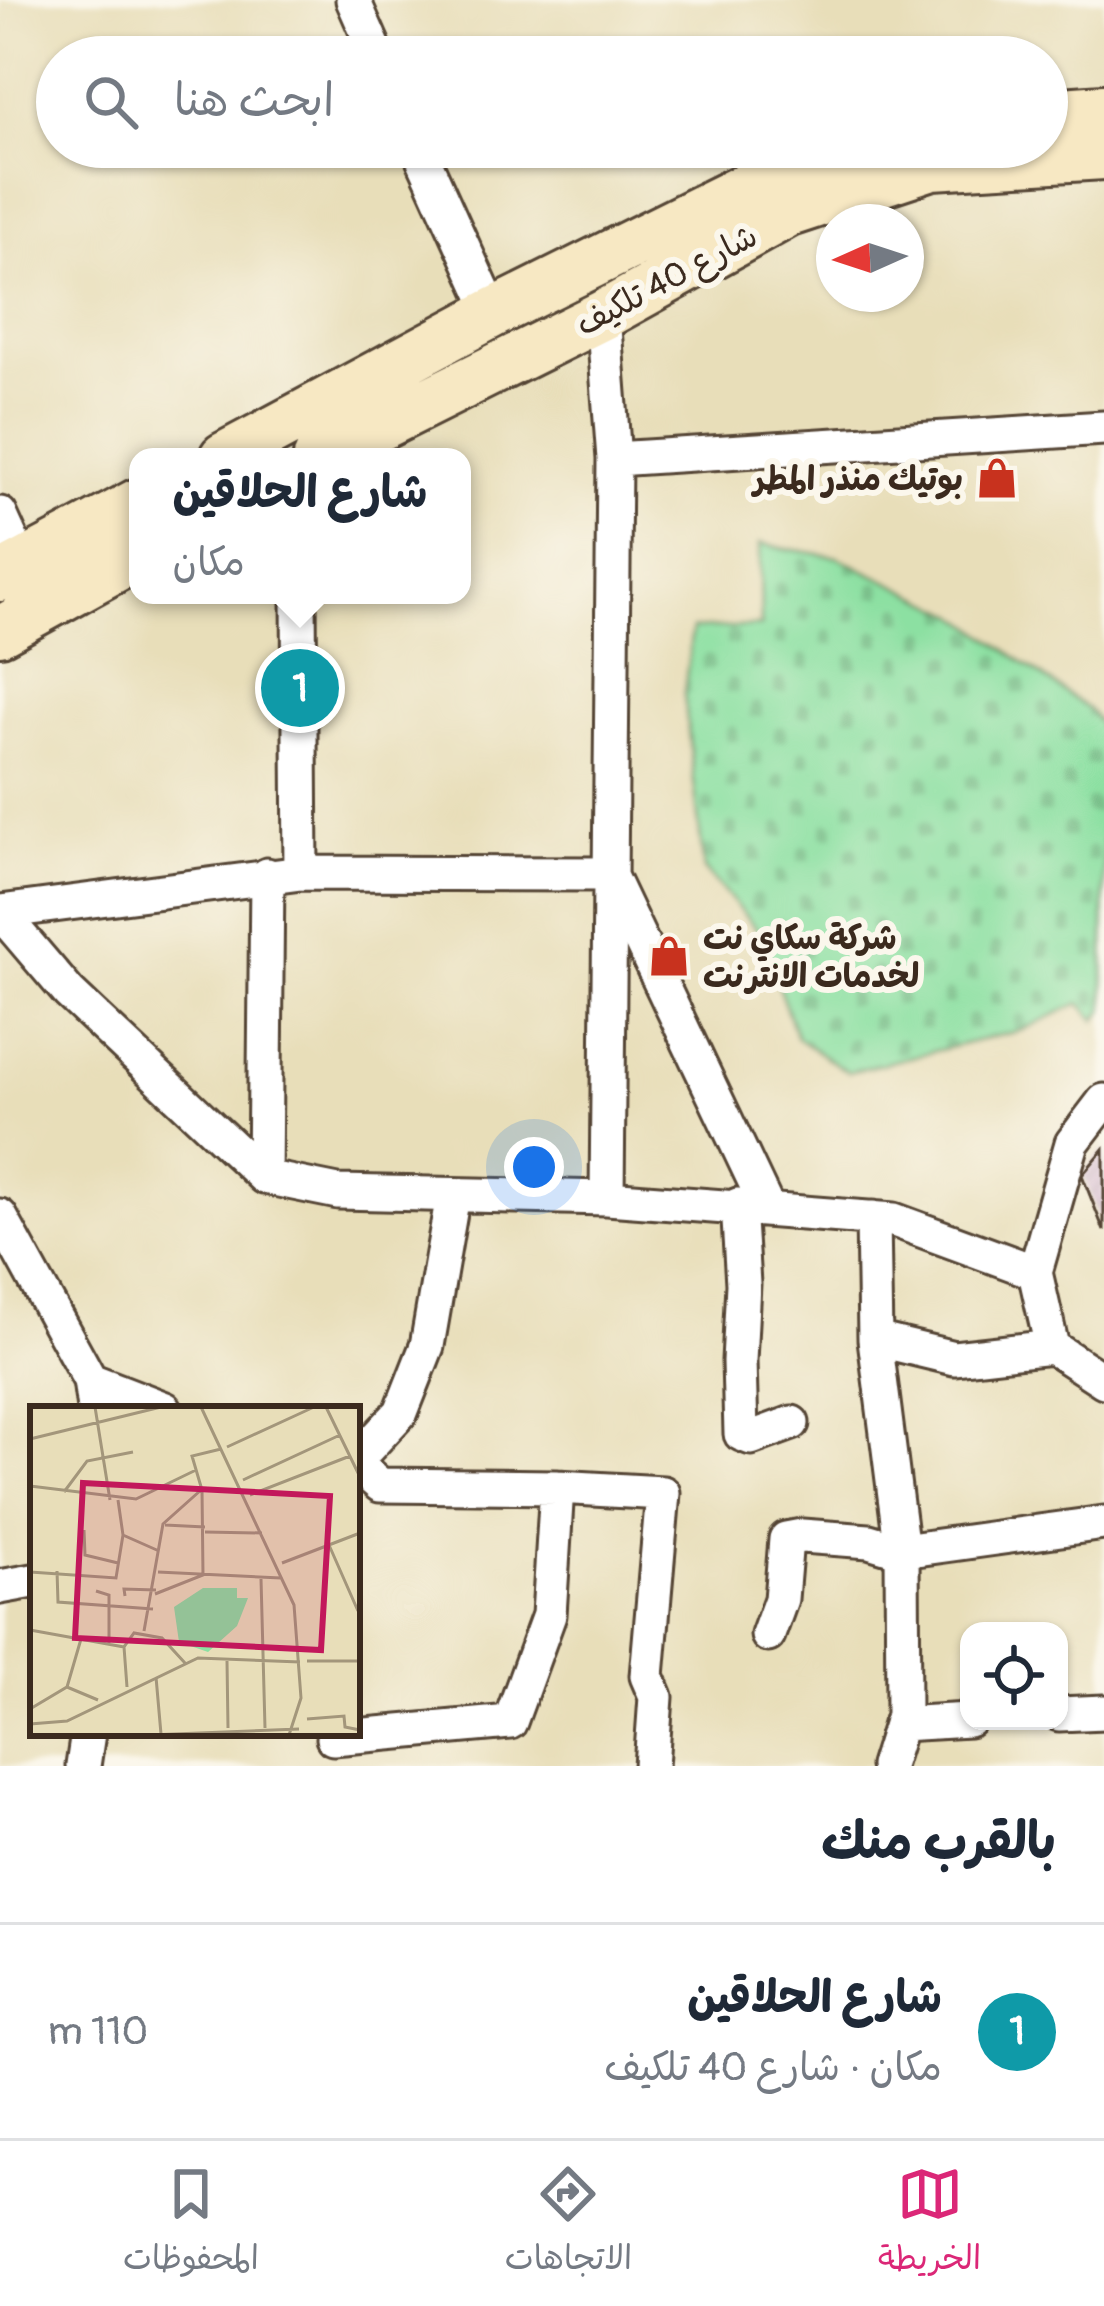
<!DOCTYPE html>
<html lang="ar">
<head>
<meta charset="utf-8">
<style>
  :root { --surface:#fff; --page:#f2f2f3; --text:#1f2937; --muted:#747a83; --line:#e0e1e3; --accent:#db2777 }
  body { margin:0; font-family:Pangolin,"Playpen Sans Arabic",sans-serif; background:var(--page); color:var(--text); direction:rtl }
  .controls { position:absolute; right:36px; bottom:36px; display:grid; overflow:hidden; border-radius:24px; box-shadow:0 3px 9px #0004 }
  .controls button { width:108px; height:108px; display:grid; place-items:center; padding:0; border:0; border-bottom:3px solid var(--line); background:var(--surface); color:var(--text); font:60px sans-serif }
  .compass { position:absolute; left:816px; top:204px; width:108px; height:108px; border-radius:50%; background:var(--surface); box-shadow:0 3px 9px #0004; rotate:267deg }
  .you { position:absolute; left:534px; top:1167px; width:42px; height:42px; margin:-30px; border:9px solid #fff; border-radius:50%; background:#1a73e8; box-shadow:0 0 0 18px #1a73e833 }
  .badge { display:grid; place-items:center; width:78px; height:78px; border-radius:50%; background:var(--accent); color:#fff; font-size:39px; font-weight:700 }
  .pin { position:absolute; translate:-50% -50%; border:6px solid #fff; box-shadow:0 3px 12px #0006 }
  .popup { position:absolute; left:129px; top:448px; width:342px; height:156px; box-sizing:border-box; display:grid; place-content:center; border-radius:24px; background:var(--surface); filter:drop-shadow(0 3px 9px #0005); font-size:39px; white-space:nowrap; color:var(--muted) }
  .popup b { font-size:45px; color:var(--text) }
  .popup::after { content:''; position:absolute; left:50%; top:100%; margin-left:-24px; border:24px solid transparent; border-top-color:var(--surface) }
  .list { margin:0; padding:0; list-style:none }
  h2 { display:flex; justify-content:space-between; align-items:center; height:156px; margin:0; padding:0 48px; font-size:51px }
  h2 small { font-size:39px; font-weight:400; color:var(--muted) }
  .list li { display:grid; grid-template-columns:78px 1fr auto; gap:36px; align-items:center; box-sizing:border-box; height:216px; padding:0 48px; border-top:3px solid var(--line) }
  .list b { display:block; font-size:45px; white-space:nowrap }
  .list p { margin:0; font-size:39px; white-space:nowrap; color:var(--muted) }
  .list em { font-size:39px; font-style:normal; color:var(--muted) }
  .icon { flex:none; width:66px; height:66px; fill:none; stroke:currentColor; stroke-width:2; stroke-linecap:round; stroke-linejoin:round }
  .map { position:relative; flex:none; width:1104px; height:1766px; overflow:hidden; direction:ltr }
  .search { position:absolute; background:var(--surface); box-shadow:0 3px 9px #0004; left:36px; right:36px; top:36px; height:132px; display:flex; align-items:center; gap:30px; box-sizing:border-box; padding:0 42px; border-radius:66px; color:var(--muted); font-size:45px }
  .sheet { height:372px; background:var(--surface) }
  nav { display:flex; justify-content:space-around; align-items:center; box-sizing:border-box; height:168px; border-top:3px solid var(--line); background:var(--surface); font-size:33px; color:var(--muted) }
  nav a { display:grid; justify-items:center; gap:6px }
  nav .on { color:var(--accent) }
  .map>svg:first-child { display:block }
</style>
</head>
<body>
<div class="map">
<svg width="1104" height="1766" viewBox="0 0 1104 1766">
  <defs>
    <pattern id="cemetery-stones" width="16" height="16" patternUnits="userSpaceOnUse" patternTransform="scale(3)"><rect width="16" height="16" fill="#8ce0a2"/><path d="M2 7V4a2 2 0 0 1 4 0v3zM10 15v-3a2 2 0 0 1 4 0v3z" fill="#7ac08b"/></pattern>
    <pattern id="building-hatch" width="6" height="6" patternUnits="userSpaceOnUse" patternTransform="scale(3)"><rect width="6" height="6" fill="#bf97c0"/><path d="M-1 1l2-2M0 6l6-6M5 7l2-2" fill="none" stroke="#9c7b9b"/></pattern>
  </defs>
  <rect width="100%" height="100%" fill="#fbf7ec"/>
  <filter id="ink" filterUnits="userSpaceOnUse"><feTurbulence type="fractalNoise" baseFrequency=".00833" numOctaves="2"/><feDisplacementMap in="SourceGraphic" scale="24" xChannelSelector="R" yChannelSelector="G"/><feConvolveMatrix kernelMatrix="1 2 1 2 8 2 1 2 1" color-interpolation-filters="sRGB"/></filter>
  <filter id="wash" filterUnits="userSpaceOnUse"><feTurbulence type="fractalNoise" baseFrequency=".004" numOctaves="4" result="noise"/><feDisplacementMap in="SourceGraphic" scale="48" xChannelSelector="R" yChannelSelector="G"/><feGaussianBlur stdDeviation="2.7" result="paint"/><feColorMatrix in="noise" values="0 0 0 0 0 0 0 0 0 0 0 0 0 0 0 0 0 1.4 0 .05"/><feComposite in="paint" operator="in"/></filter>
  <g filter="url(#wash)">
    <rect width="100%" height="100%" fill="#e8deb9"/>
    <path fill="url(#cemetery-stones)" stroke="#648560" stroke-width="3" d="M760 544 837 557 958 615 1089 710 1104 731V1010L1096 1020 1080 1003 1022 1030 848 1072 797 1038 758 931 704 869 684 694 692 629 761 626Z"/>
    <g id="blocks">
      <path fill="url(#building-hatch)" d="M1104 1149V1231L1082 1175Z"/>
    </g>
  </g>
  <g filter="url(#ink)">
    <use href="#blocks" fill-opacity="0" stroke="#554535" stroke-width="3"/>
    <g fill="none" stroke-linecap="round" stroke-linejoin="round">
      <g stroke="#554535" stroke-width="39">
        <path id="street" d="M353 0 378 57
          M418 147 493 313
          M603 315 614 459 607 1198
          M614 459 1104 428
          M0 514 23 565
          M299 595 301 873
          M0 912 69 993 264 1177 338 1192 607 1198 894 1220 1035 1272
          M0 912 301 873 609 874 767 1207
          M1104 1101 1072 1143 1035 1272 1052 1347 1104 1381
          M264 1177 267 875
          M738 1205 743 1284 739 1361 741 1434 751 1438 792 1423
          M0 1216 90 1380 94 1409
          M873 1218 875 1339 902 1551 903 1715 887 1766
          M875 1339 954 1358 1052 1347
          M90 1380 165 1409
          M357 1459 401 1412 427 1346 453 1195
          M357 1465 380 1485 557 1487 663 1493 647 1676 656 1697 651 1766
          M0 1587 33 1581
          M768 1635 781 1599 786 1539 802 1536 869 1541 902 1551 1104 1523
          M1059 1714 1104 1712
          M900 1724 969 1720
          M333 1738 510 1722 549 1615 557 1487
          M83 1766 88 1733"/>
      </g>
      <g stroke="#554535" stroke-width="54">
        <path id="secondary" d="M1047 113 1104 109
          M224 457 493 313 789 166 849 147
          M318 457 603 315 789 212 932 165 1104 155
          M0 577 138 503
          M0 631 138 555"/>
      </g>
      <use href="#street" stroke="#fff" stroke-width="33"/>
      <use href="#secondary" stroke="#f7e8c3" stroke-width="48"/>
    </g>
  </g>
  <defs>
    <g id="shop-bare" transform="scale(3.24)"><path d="M-5-2.5h2.3a2.7 3.5 0 0 1 5.4 0H5L5.5 6h-11ZM-1.5-2.5h3a1.5 2.3 0 0 0-3 0Z" fill="#c8321e" stroke="#fbf7ec" stroke-width="2.5" paint-order="stroke"/></g>
  </defs>
  <g fill-rule="evenodd">
    <use href="#shop-bare" x="997" y="478"/>
    <use href="#shop-bare" x="669" y="956"/>
  </g>
  <g text-anchor="middle" stroke-width="12" stroke-linejoin="round" paint-order="stroke">
    <g font-size="33" fill="#3b2a1e" stroke="#fbf7ec">
      <text transform="translate(666 279) rotate(-28)" y="12">شارع 40 تلكيف</text>
    </g>
    <g font-size="33" font-weight="bold" fill="#3b2a1e" stroke="#fbf7ec" text-anchor="end">
      <text x="963" y="490">بوتيك منذر المطر</text>
      <text x="703" y="949" text-anchor="start">شركة سكاي نت<tspan x="703" dy="38">لخدمات الانترنت</tspan></text>
    </g>
  </g>
  <g transform="translate(30 1406)">
    <rect width="330" height="330" fill="#e8deb9"/>
    <path d="M173 182H207V192H218L207 220 178 246 149 236 144 201Z" fill="#8ce0a2"/>
    <path fill="none" stroke="#a3967b" stroke-width="3" d="M65 1 80 94M171 1 264 199 271 292 259 329M296 1 330 71M0 33 131 1M197 41 284 1M213 74 310 29M0 80 106 93 166 64M34 86 57 55 103 46M220 89 320 50M88 94 93 129 129 145M135 119 175 121M54 124 55 149 88 157M175 126 232 127M299 139 328 205M252 157 330 127M27 165 28 196 123 203M0 166 86 172 93 129M128 166 251 172M231 173 235 322M66 185 79 189V238M125 188 173 169 172 84 162 50 191 43M95 190 94 183 126 184M0 224 94 241M114 225 133 118 171 84M197 255 198 322M277 255H330M126 271 131 328M37 281 51 233M97 281 94 241 104 227 132 232 155 257M0 303 37 281 68 294M277 313 314 310 315 321 330 324M0 318 37 315 168 252 270 256M119 329 269 323"/>
    <path fill="#c2185b" fill-opacity="0.15" stroke="#c2185b" stroke-width="6" d="M53 77 300 90 291 244 45 232Z"/>
    <rect width="330" height="330" fill="none" stroke="#3b2a1e" stroke-width="6"/>
  </g>
</svg>
<div class="controls">
<button><svg class="icon" aria-label="locate" viewBox="0 0 24 24"><circle cx="12" cy="12" r="6"/><path d="M12 2v4M12 18v4M2 12h4M18 12h4"/></svg></button>
</div>
<svg class="compass" viewBox="-18 -18 36 36"><path d="M0-13l5 13h-10z" fill="#e53935"/><path d="M0 13l5-13h-10z" fill="#747a83"/></svg>
<div class="you"></div>
<div class="pin badge" style="left:300px;top:688px;background:#0f9aa8">1</div>
<div class="popup"><b>شارع الحلاقين</b>مكان</div>
<div class="search"><svg class="icon" aria-label="search" viewBox="0 0 24 24"><circle cx="10" cy="10" r="6"/><path d="M15 15l6 6"/></svg>ابحث هنا</div>
</div>
<section class="sheet">
<h2>بالقرب منك<small></small></h2>
<ul class="list">
<li><span class="badge" style="background:#0f9aa8">1</span><div><b>شارع الحلاقين</b><p>مكان · شارع 40 تلكيف</p></div><em>110 m</em></li>
</ul>
</section>
<nav>
<a class="on"><svg class="icon" aria-label="map" viewBox="0 0 24 24"><path d="M3 6l6-2 6 2 6-2v14l-6 2-6-2-6 2zM9 4v14M15 6v14"/></svg>الخريطة</a>
<a><svg class="icon" aria-label="directions" viewBox="0 0 24 24"><path d="M12 3l9 9-9 9-9-9zM9 14v-3h6M13 9l2 2-2 2"/></svg>الاتجاهات</a>
<a><svg class="icon" aria-label="saved" viewBox="0 0 24 24"><path d="M7 4h10v16l-5-4-5 4z"/></svg>المحفوظات</a>
</nav>
</body>
</html>
